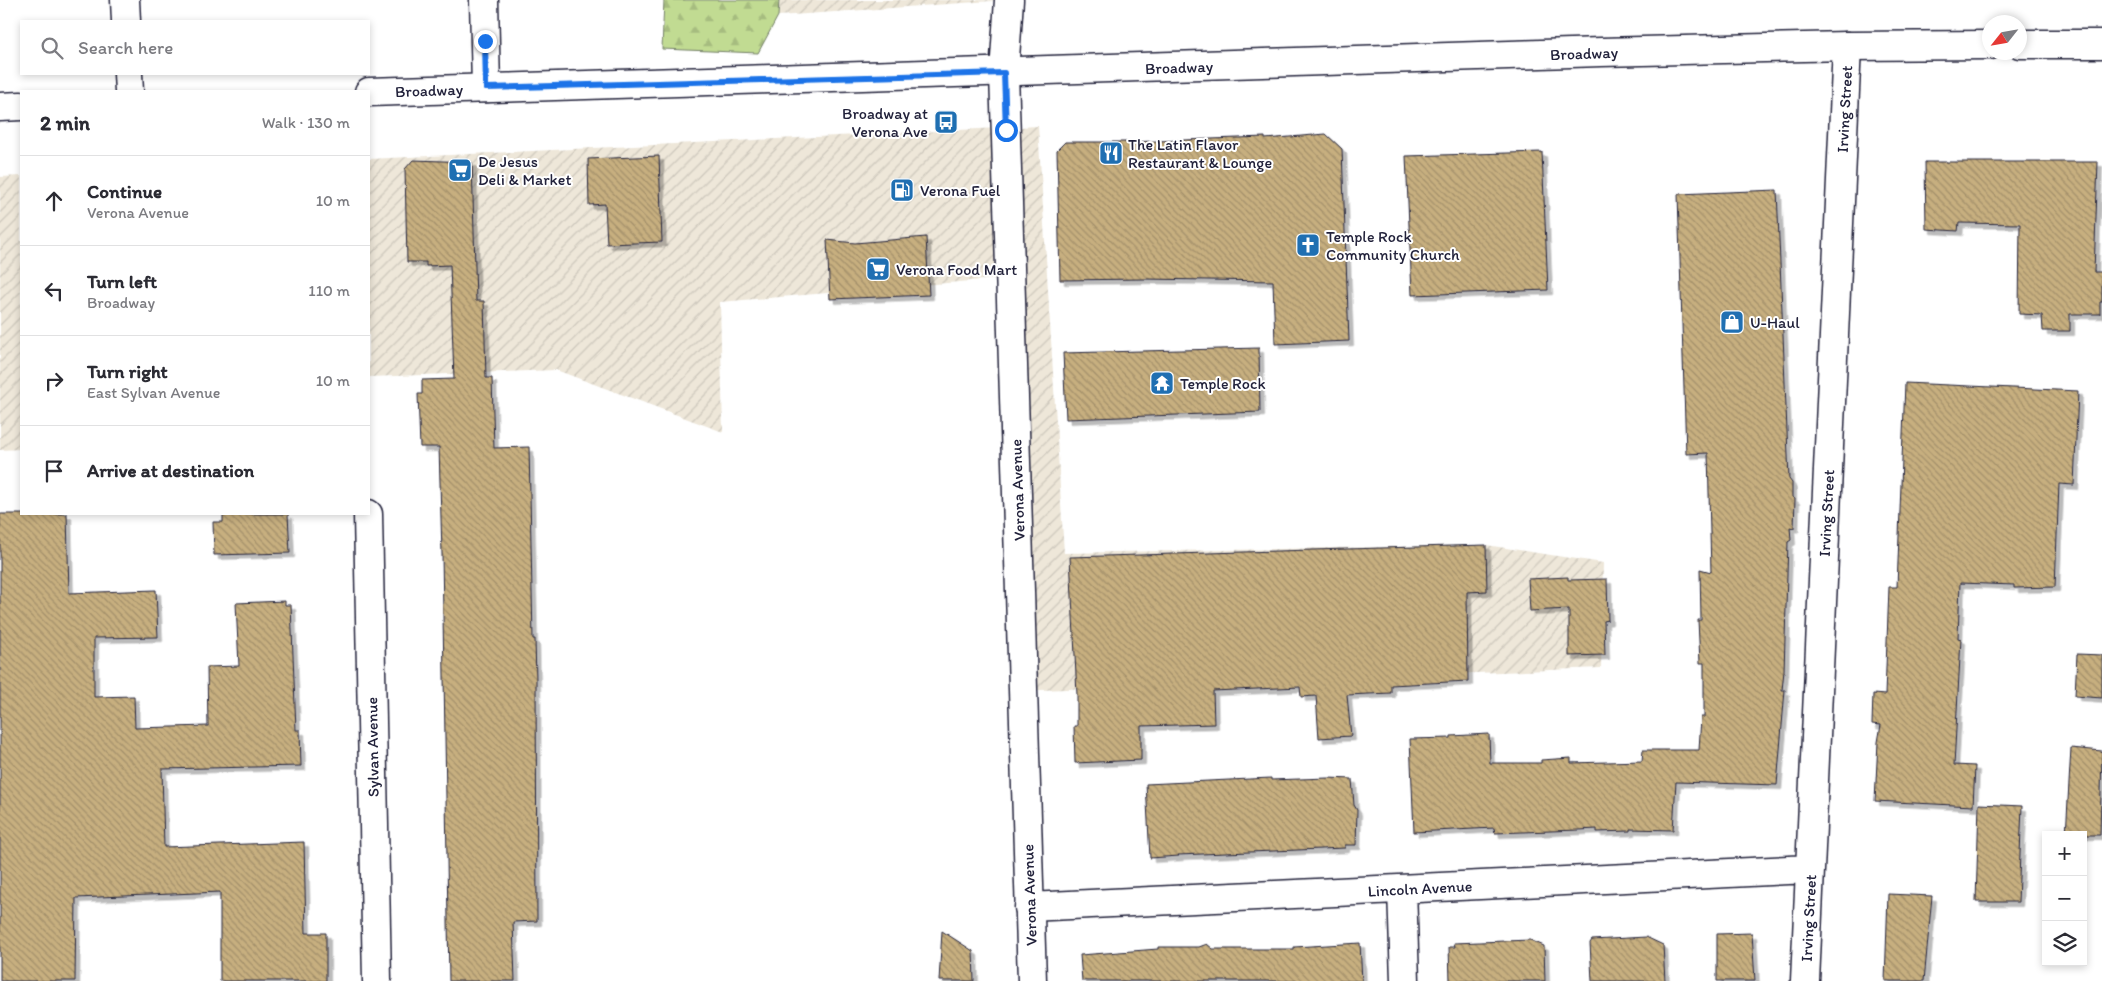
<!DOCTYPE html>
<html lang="en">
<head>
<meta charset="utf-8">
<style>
  :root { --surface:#fff; --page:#f2f2f3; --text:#2b2b33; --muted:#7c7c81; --line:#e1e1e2 }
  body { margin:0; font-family:Itim,sans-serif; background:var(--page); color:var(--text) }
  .controls { position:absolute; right:15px; bottom:15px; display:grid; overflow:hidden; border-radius:0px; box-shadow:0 2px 8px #0003 }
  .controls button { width:45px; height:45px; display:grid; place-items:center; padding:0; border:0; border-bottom:1px solid var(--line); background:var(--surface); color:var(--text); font:25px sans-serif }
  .compass { position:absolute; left:1982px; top:15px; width:45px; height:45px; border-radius:50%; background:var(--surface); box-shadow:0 2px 8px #0003; rotate:239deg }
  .stop { position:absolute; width:15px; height:15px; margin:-11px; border:4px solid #1a73e8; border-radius:50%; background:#fff }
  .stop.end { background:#1a73e8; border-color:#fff; box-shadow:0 1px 5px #0008 }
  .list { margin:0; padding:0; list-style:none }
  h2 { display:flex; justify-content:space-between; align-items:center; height:65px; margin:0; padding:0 20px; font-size:21px }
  h2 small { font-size:16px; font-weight:400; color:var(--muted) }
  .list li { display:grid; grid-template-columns:32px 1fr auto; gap:15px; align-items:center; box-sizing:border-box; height:90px; padding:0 20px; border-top:1px solid var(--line) }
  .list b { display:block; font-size:19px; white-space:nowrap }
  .list p { margin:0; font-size:16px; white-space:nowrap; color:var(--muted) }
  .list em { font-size:16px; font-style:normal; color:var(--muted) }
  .icon { flex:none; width:28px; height:28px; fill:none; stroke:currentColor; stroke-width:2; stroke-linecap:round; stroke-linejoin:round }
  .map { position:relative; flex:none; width:2102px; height:981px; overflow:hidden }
  .search { position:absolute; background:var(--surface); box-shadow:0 2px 8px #0003; left:20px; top:20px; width:350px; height:55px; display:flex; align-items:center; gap:12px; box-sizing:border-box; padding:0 18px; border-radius:0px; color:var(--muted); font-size:19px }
  .panel { position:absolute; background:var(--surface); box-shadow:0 2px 8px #0003; left:20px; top:90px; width:350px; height:425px; border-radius:0px }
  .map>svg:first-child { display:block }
</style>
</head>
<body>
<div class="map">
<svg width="2102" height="981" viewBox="0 0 2102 981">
  <defs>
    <pattern id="industrial-furrows" width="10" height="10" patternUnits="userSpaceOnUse" patternTransform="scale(1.25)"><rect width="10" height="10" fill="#eee7d9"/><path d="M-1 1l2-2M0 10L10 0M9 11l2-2" fill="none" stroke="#ccc6bb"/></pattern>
    <pattern id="forest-firs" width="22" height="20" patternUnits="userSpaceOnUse" patternTransform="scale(1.25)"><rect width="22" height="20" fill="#c1db92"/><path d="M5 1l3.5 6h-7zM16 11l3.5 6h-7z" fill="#a6bc7f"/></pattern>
    <pattern id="building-back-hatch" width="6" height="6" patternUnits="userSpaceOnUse" patternTransform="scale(1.25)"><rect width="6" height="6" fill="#c7af7f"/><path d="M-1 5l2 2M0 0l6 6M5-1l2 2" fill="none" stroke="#a18e69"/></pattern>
    <filter id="shadow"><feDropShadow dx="4.5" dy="4.5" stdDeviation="0" flood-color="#0004"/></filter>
  </defs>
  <rect width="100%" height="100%" fill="#fff"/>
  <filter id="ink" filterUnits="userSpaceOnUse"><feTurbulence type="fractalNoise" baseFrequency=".02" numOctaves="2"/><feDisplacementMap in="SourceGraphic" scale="10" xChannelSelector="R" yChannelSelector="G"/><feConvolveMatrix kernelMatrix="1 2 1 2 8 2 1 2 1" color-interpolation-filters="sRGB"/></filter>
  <g filter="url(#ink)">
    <path fill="url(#industrial-furrows)" d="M779 0H1005L778 16Z
      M1038 126 1064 553 1486 545 1603 563 1601 668 1015 691 1007 278 720 302 723 432 556 370 369 377V159Z
      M21 176V449L0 450V177Z"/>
    <path fill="url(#forest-firs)" stroke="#727e66" d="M664 0H779L778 16 758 53 662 49Z"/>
    <path fill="url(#building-back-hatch)" stroke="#22223b" filter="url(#shadow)" d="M1326 134 1342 149 1349 341 1275 344 1273 281 1144 279 1060 280 1057 150 1065 142H1129L1265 137V139Z
      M1542 152 1548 290 1412 295 1406 156Z
      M659 156 662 242 607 244 605 204 589 205 588 159Z
      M413 160 472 162 476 301H484L486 378H492L494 448 529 447 533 639H535L536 680 537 921 513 922 515 981H449L442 554 439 447H420L418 394H422V380L454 379 450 265 426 266V262H407L405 169Z
      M1925 162H2098L2094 272H2102V302H2100V314H2070V331H2043L2042 315 2019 314 2020 224 1959 223 1958 231 1926 229Z
      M1777 190 1789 479 1792 483V497L1795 499 1794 528 1790 527 1791 540 1788 542 1784 671 1782 690H1785L1777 785 1676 782 1673 830 1630 829V831L1597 832V829L1579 830 1495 833 1494 828 1414 832 1410 739 1451 738V736L1489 734 1490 763H1541V760L1571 758V763L1642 761 1643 750H1699L1701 717H1704V663H1700L1698 620H1701L1700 569 1711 572 1708 453 1686 454 1678 194Z
      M926 237 929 295 830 299 827 240 855 243Z
      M1259 348 1260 412 1066 419 1063 353Z
      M1905 383 2078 391 2074 485 2059 484 2055 587 2014 588V585L1960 583 1958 638 1961 639 1954 765 1975 766 1973 806 1875 801 1878 742 1881 725 1872 724 1873 694 1885 695 1889 587H1897Z
      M0 514H67L69 593 156 590 158 637 94 638V697L134 696 135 728 208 726 207 667 239 666 236 603 285 601V605H291L296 730H300L301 766 162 769 164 847 304 842 306 933H326V981H220V892L76 898 75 981H0Z
      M223 514H288L290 553 214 555 213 522H223Z
      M1486 545 1487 591 1467 592 1468 681 1391 685V693L1347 695 1351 736 1319 738 1316 696 1301 697 1300 687 1213 691 1214 724 1141 726V760L1075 763 1074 726H1077V695L1070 557Z
      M1568 577V580L1607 579 1608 620 1604 621 1605 655 1569 656V609L1530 611 1528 579Z
      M2077 654 2102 655V698L2075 696Z
      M2071 748 2102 751 2100 835H2066Z
      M1271 778V780L1328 778 1352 779 1354 805 1357 810 1356 845H1345V848L1178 855 1179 856 1150 858 1146 784Z
      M1979 804 2022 806 2018 902H1976Z
      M1888 894 1932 896 1924 981H1885Z
      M942 931 973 951 974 981H939Z
      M1752 933 1755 981H1717V934Z
      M1646 937 1663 945 1665 981H1592L1590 943 1592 940Z
      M1530 940 1544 946 1545 981H1450L1449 947H1455L1454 943Z
      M1360 943 1362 981H1082L1080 955 1158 949V947H1199L1207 944 1213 949H1294V947Z"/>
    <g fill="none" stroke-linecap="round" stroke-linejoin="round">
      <g stroke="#22223b" stroke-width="31">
        <path id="minor" d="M125 0 126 21
          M484 0 486 88
          M128 74 129 91
          M368 514 377 981
          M1402 889 1405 981
          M1029 907 1810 869
          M1805 981 1847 46"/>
      </g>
      <g stroke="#22223b" stroke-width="31">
        <path id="tertiary" d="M1009 0 1004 73 1032 981"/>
      </g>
      <g stroke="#22223b" stroke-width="31">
        <path id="secondary" d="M2020 44H2102
          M369 92 1601 52 1847 46 1990 45
          M0 107 21 106"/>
      </g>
      <use href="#minor" stroke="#fff" stroke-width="28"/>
      <use href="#tertiary" stroke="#fff" stroke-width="28"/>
      <use href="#secondary" stroke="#fff" stroke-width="28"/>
    </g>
  </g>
  <g fill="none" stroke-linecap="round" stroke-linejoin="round" filter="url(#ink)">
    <path stroke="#1a73e8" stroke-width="6" d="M485 41 486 88 1004 73 1006 130"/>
  </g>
  <defs>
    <g id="bus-square" transform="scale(1.25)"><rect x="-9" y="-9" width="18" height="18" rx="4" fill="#1f6fb2" stroke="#fff"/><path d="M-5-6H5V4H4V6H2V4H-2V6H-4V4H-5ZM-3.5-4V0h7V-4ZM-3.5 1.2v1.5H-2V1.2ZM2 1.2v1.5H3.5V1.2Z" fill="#fff"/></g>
    <g id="restaurant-square" transform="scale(1.25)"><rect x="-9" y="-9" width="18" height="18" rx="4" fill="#1f6fb2" stroke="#fff"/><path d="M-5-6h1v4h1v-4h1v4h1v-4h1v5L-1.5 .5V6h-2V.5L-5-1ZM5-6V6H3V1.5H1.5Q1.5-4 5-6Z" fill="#fff"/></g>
    <g id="supermarket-square" transform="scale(1.25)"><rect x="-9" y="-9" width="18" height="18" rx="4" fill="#1f6fb2" stroke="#fff"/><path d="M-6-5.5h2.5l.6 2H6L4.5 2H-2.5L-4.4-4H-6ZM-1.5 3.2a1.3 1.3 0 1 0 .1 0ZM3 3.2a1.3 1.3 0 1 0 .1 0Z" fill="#fff"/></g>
    <g id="fuel-square" transform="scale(1.25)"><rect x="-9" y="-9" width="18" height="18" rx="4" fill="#1f6fb2" stroke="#fff"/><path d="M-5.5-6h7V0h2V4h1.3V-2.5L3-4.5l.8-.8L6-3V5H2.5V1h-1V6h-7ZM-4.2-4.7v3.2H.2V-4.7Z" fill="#fff"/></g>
    <g id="church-square" transform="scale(1.25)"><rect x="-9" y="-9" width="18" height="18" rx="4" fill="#1f6fb2" stroke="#fff"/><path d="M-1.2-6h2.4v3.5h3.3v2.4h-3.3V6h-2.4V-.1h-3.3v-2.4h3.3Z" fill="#fff"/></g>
    <g id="shop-square" transform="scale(1.25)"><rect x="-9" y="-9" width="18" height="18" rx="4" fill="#1f6fb2" stroke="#fff"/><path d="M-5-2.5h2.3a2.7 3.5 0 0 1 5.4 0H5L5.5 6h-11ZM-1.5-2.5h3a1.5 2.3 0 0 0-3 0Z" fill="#fff"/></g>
    <g id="temple-square" transform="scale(1.25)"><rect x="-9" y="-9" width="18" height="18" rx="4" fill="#1f6fb2" stroke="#fff"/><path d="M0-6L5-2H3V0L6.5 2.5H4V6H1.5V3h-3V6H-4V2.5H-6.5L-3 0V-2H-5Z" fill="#fff"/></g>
  </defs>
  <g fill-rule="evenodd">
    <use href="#bus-square" x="946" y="122"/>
    <use href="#restaurant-square" x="1111" y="153"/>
    <use href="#supermarket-square" x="460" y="170"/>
    <use href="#fuel-square" x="902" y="190"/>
    <use href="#church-square" x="1308" y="245"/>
    <use href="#supermarket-square" x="878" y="269"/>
    <use href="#shop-square" x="1732" y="322"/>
    <use href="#temple-square" x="1162" y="383"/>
  </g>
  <g text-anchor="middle" stroke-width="4" stroke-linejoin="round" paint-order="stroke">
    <g font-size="16" fill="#22223b" stroke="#fff">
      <text transform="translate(1584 53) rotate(-2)" y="6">Broadway</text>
      <text transform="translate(1179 67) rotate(-2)" y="6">Broadway</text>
      <text transform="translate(429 90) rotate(-2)" y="6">Broadway</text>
      <text transform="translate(1844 109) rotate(-87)" y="6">Irving Street</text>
      <text transform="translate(1017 490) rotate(-92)" y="6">Verona Avenue</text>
      <text transform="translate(1826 513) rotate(-87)" y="6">Irving Street</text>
      <text transform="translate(372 747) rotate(-91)" y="6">Sylvan Avenue</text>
      <text transform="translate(1420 888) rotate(-3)" y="6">Lincoln Avenue</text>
      <text transform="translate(1029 895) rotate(-92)" y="6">Verona Avenue</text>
      <text transform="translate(1808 918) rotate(-87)" y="6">Irving Street</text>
    </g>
    <g font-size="16" fill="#22223b" stroke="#fff" text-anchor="start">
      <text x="928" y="119" text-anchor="end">Broadway at<tspan x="928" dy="18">Verona Ave</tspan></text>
      <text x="1128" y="150">The Latin Flavor<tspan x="1128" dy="18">Restaurant &amp; Lounge</tspan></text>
      <text x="478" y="167">De Jesus<tspan x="478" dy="18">Deli &amp; Market</tspan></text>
      <text x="920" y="196">Verona Fuel</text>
      <text x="1326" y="242">Temple Rock<tspan x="1326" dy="18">Community Church</tspan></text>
      <text x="896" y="275">Verona Food Mart</text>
      <text x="1750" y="328">U-Haul</text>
      <text x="1180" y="389">Temple Rock</text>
    </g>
  </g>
</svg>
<div class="controls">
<button>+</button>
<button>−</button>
<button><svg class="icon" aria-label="layers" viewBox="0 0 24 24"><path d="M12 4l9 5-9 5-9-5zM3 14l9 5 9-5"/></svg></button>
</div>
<svg class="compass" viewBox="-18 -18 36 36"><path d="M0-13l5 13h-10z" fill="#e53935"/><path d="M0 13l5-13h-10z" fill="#7c7c81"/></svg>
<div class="stop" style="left:1006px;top:130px"></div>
<div class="stop end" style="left:485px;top:41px"></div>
<div class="search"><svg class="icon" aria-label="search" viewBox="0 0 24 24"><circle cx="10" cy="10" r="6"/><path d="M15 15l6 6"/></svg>Search here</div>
<section class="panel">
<h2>2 min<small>Walk · 130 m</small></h2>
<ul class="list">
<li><svg class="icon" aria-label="ahead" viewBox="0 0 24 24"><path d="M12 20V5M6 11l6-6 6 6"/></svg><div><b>Continue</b><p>Verona Avenue</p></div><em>10 m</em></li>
<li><svg class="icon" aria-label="left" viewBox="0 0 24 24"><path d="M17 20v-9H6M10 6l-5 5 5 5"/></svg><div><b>Turn left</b><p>Broadway</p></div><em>110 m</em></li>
<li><svg class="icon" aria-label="right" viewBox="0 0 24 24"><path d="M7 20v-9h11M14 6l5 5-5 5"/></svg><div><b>Turn right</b><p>East Sylvan Avenue</p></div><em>10 m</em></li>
<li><svg class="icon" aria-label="arrive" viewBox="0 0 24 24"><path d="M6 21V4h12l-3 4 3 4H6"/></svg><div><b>Arrive at destination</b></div></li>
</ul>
</section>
</div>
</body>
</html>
